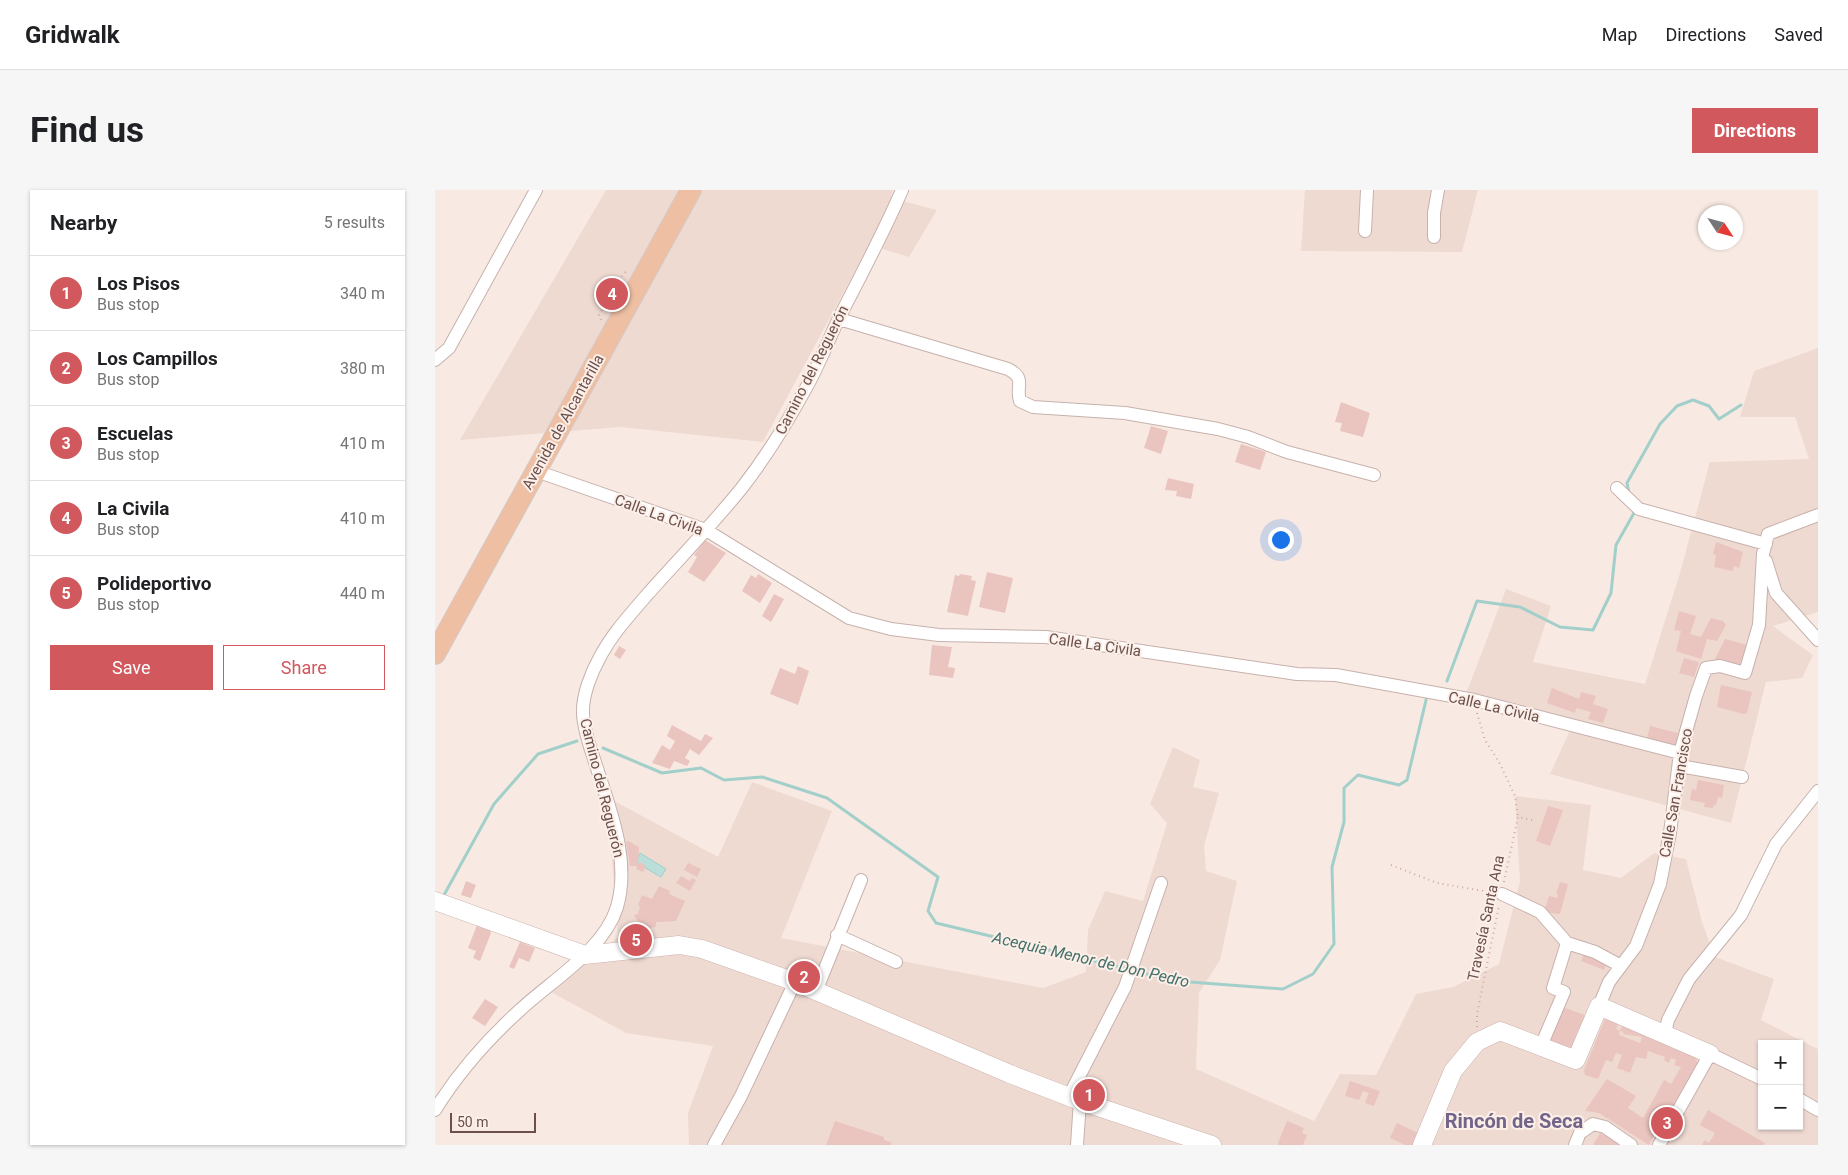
<!DOCTYPE html>
<html lang="en">
<head>
<meta charset="utf-8">
<style>
  :root { --surface:#fff; --page:#f6f6f6; --text:#202124; --muted:#757577; --line:#e0e0e0; --accent:#d1585d }
  body { margin:0; font-family:Roboto,sans-serif; background:var(--page); color:var(--text) }
  .controls { position:absolute; right:15px; bottom:15px; display:grid; overflow:hidden; border-radius:0px; box-shadow:0 1px 4px #0004 }
  .controls button { width:45px; height:45px; display:grid; place-items:center; padding:0; border:0; border-bottom:1px solid var(--line); background:var(--surface); color:var(--text); font:25px sans-serif }
  .compass { position:absolute; left:1263px; top:15px; width:45px; height:45px; border-radius:50%; background:var(--surface); box-shadow:0 1px 4px #0004; rotate:126deg }
  .scale { position:absolute; left:15px; bottom:12px; width:86px; box-sizing:border-box; padding-left:5px; border:2px solid #6c504d; border-top:0; font-size:14px; line-height:18px; white-space:nowrap; color:#6c504d; -webkit-text-stroke:4px #fcefe8; paint-order:stroke }
  .you { position:absolute; left:845px; top:349px; width:18px; height:18px; margin:-12px; border:4px solid #fff; border-radius:50%; background:#1a73e8; box-shadow:0 0 0 8px #1a73e833 }
  .badge { display:grid; place-items:center; width:32px; height:32px; border-radius:50%; background:var(--accent); color:#fff; font-size:16px; font-weight:700 }
  .pin { position:absolute; translate:-50% -50%; border:2px solid #fff; box-shadow:0 1px 5px #0006 }
  .list { margin:0; padding:0; list-style:none }
  h2 { display:flex; justify-content:space-between; align-items:center; height:65px; margin:0; padding:0 20px; font-size:21px }
  h2 small { font-size:16px; font-weight:400; color:var(--muted) }
  .list li { display:grid; grid-template-columns:32px 1fr auto; gap:15px; align-items:center; box-sizing:border-box; height:75px; padding:0 20px; border-top:1px solid var(--line) }
  .list b { display:block; font-size:19px; white-space:nowrap }
  .list p { margin:0; font-size:16px; white-space:nowrap; color:var(--muted) }
  .list em { font-size:16px; font-style:normal; color:var(--muted) }
  .actions { display:flex; gap:10px; padding:15px 20px }
  .actions a { flex:1; padding:11px 0; border:1px solid var(--accent); border-radius:0px; text-align:center; font-size:18px; color:var(--accent) }
  .actions .main { background:var(--accent); color:#fff }
  .map { position:relative; flex:none; width:1383px; height:955px; overflow:hidden; border-radius:0px }
  header { display:flex; align-items:center; gap:30px; box-sizing:border-box; height:70px; padding:0 25px; background:var(--surface); border-bottom:1px solid var(--line) }
  header strong { font-size:24px }
  nav { display:flex; gap:28px; margin-inline-start:auto; font-size:18px }
  .intro { display:flex; align-items:center; justify-content:space-between; box-sizing:border-box; height:120px; padding:0 30px }
  h1 { margin:0; font-size:35px }
  .button { padding:12px 22px; border-radius:0px; background:var(--accent); color:#fff; font-size:18px; font-weight:700 }
  main { display:flex; gap:30px; padding:0 30px }
  aside { flex:1; background:var(--surface); border-radius:0px; box-shadow:0 1px 4px #0004 }
  .map>svg:first-child { display:block }
</style>
</head>
<body>
<header>
<strong>Gridwalk</strong>
<nav><a>Map</a><a>Directions</a><a>Saved</a></nav>
</header>
<div class="intro"><h1>Find us</h1><a class="button">Directions</a></div>
<main>
<aside>
<h2>Nearby<small>5 results</small></h2>
<ul class="list">
<li><span class="badge">1</span><div><b>Los Pisos</b><p>Bus stop</p></div><em>340 m</em></li>
<li><span class="badge">2</span><div><b>Los Campillos</b><p>Bus stop</p></div><em>380 m</em></li>
<li><span class="badge">3</span><div><b>Escuelas</b><p>Bus stop</p></div><em>410 m</em></li>
<li><span class="badge">4</span><div><b>La Civila</b><p>Bus stop</p></div><em>410 m</em></li>
<li><span class="badge">5</span><div><b>Polideportivo</b><p>Bus stop</p></div><em>440 m</em></li>
</ul>
<div class="actions"><a class="main">Save</a><a>Share</a></div>
</aside>
<div class="map">
<svg width="1383" height="955" viewBox="0 0 1383 955">
  <rect width="100%" height="100%" fill="#f8eae3"/>
  <path fill="#efdad2" fill-rule="evenodd" d="M171 0H458L456 8 502 20 474 67 434 55 328 252 186 237 25 250Z
    M870 0H1043L1027 62 866 61Z
    M1383 158V422L1338 436 1378 465 1367 488 1331 492 1296 633 1115 584 1137 536 1029 509 1071 399 1116 416 1098 472 1210 494 1245 383 1275 272 1374 269 1360 227H1305L1319 181Z
    M738 557 765 570 758 597 784 603 769 656 771 681 802 691 785 770 764 803 761 879 879 931 905 884 941 885 981 804 1018 797 1064 774 1085 691 1080 606 1156 615 1148 680 1186 688 1219 663 1251 669 1267 732 1280 767 1339 789 1326 830 1383 859V955H254L253 923 278 856 191 843 116 802 183 747 172 607 283 667 317 592 397 621 346 748 608 798 651 782 653 740 670 701 708 711 732 633 715 614ZM1327 854H1364V936H1327Z"/>
  <path fill="#badeda" stroke="#a2cfca" d="M205 663 231 679 226 687 200 672Z"/>
  <g fill="none" stroke-linecap="round" stroke-linejoin="round">
    <path stroke="#a2cfca" stroke-width="3" d="M1194 303 1192 293 1225 234 1242 216 1258 210 1274 216 1284 229 1306 215
      M1012 491 1042 411 1085 417 1125 437 1158 440 1176 403 1181 355 1199 323 1198 319
      M168 558 227 583 266 578 289 590 327 587 392 608 503 687 493 721 501 733 693 779
      M9 705 59 614 103 564 142 551
      M699 781 742 791 848 799 878 784 899 754 897 677 909 632V598L923 585 964 595 972 590 992 506"/>
  </g>
  <path fill="#eac4be" d="M906 212 935 223 928 247 905 241 907 233 900 232Z
    M716 236 733 241 726 264 709 258Z
    M806 254 831 262 825 280 800 272Z
    M733 288 759 294 756 309 741 306 742 301 730 300Z
    M270 350 291 363 269 392 253 382 262 367 259 365Z
    M1281 352 1308 362 1304 378 1299 376 1298 381 1279 377 1281 365 1278 364Z
    M552 382 578 388 570 423 544 417Z
    M323 384 337 393 325 413 307 401 316 385 321 388Z
    M525 384 537 386 536 390 541 391 533 426 512 422 520 385 524 386Z
    M339 404 349 409 336 432 327 426Z
    M1244 421 1261 426 1255 444 1266 447 1276 428 1288 431 1291 435 1282 451 1272 449 1266 469 1241 461 1246 441 1239 440Z
    M1290 449 1312 455 1305 475 1280 469Z
    M497 455 517 457 513 477 520 478 518 488 494 485Z
    M184 456 191 460 185 469 179 465Z
    M1249 468 1264 472 1259 487 1244 483Z
    M363 476 374 481 363 515 335 504 345 478 360 484Z
    M1286 495 1317 502 1312 523 1309 524 1282 517Z
    M1117 498 1144 509 1146 502 1161 506 1158 514 1173 519 1168 533 1153 529 1156 522 1141 518 1140 523 1112 513Z
    M237 535 266 551 270 544 278 548 264 565 255 559 250 568 255 571 252 576 239 571 235 579 217 573 227 555 235 560 240 551 232 546Z
    M1215 536 1243 543 1240 556 1212 549Z
    M1263 590 1289 595 1287 608 1283 607 1281 615H1279L1278 618 1269 617 1270 613 1255 610 1257 599 1261 600Z
    M1113 616 1128 620 1115 656 1101 651Z
    M193 651 204 657 203 674 205 672 211 676 208 682 201 679 202 676H195L191 652Z
    M253 673 266 679 262 687 249 680Z
    M246 686 255 691 257 688 261 690 255 701 241 693Z
    M31 691 41 695 36 708 26 705Z
    M1125 692 1133 694 1125 724 1109 722 1114 706 1122 708 1123 704H1121Z
    M224 696 235 701 234 704 250 711 241 731 221 732V737L214 738 208 734 206 736 199 725 203 724 205 717 203 715 207 705 217 709Z
    M42 735 55 740 56 743 45 771 38 768 41 761 33 758Z
    M85 752 100 758 94 772 84 768 79 779 74 777Z
    M1150 762 1172 772 1169 780 1146 771Z
    M50 809 63 817 50 836 37 828Z
    M1127 817 1150 825 1136 861 1113 853Z
    M1172 824 1185 829 1181 839 1185 841 1184 845 1205 853 1207 847 1188 844 1189 842 1185 841 1189 831 1259 862 1263 875 1225 938 1219 935 1223 938 1214 955 1164 923 1150 921 1172 889 1201 906 1193 918 1208 928 1229 890 1236 894 1246 877 1239 875 1241 870 1236 868 1234 873 1229 870 1230 867 1213 861 1211 869 1201 867 1195 883 1182 878 1187 865 1181 863 1177 872 1171 870 1163 889 1150 885 1149 880Z
    M915 891 945 901 939 916 930 913 934 903 928 901 924 910 910 906Z
    M1273 920 1330 953 1329 955H1267L1270 950 1274 953 1280 943 1265 935Z
    M400 931 449 947V950L456 952V955H391Z
    M852 931 869 938 867 943 872 945 868 955H844L843 953Z
    M962 933 983 943 978 955H970L955 948Z
    M1165 943 1177 950 1185 955H1158Z"/>
  <g fill="none" stroke-linecap="round" stroke-linejoin="round">
    <g stroke="#c7b1ac" stroke-width="14">
      <path id="minor" d="M930 41 932 0
        M999 47V23L1003 0
        M404 129 573 179C592 189 580 196 585 211L598 217 690 223 783 239 813 247 852 262 939 285
        M0 170 14 158 101 0
        M101 281 271 340 414 428 456 439 504 445 611 447 862 484 901 485 1039 510 1245 563
        M1182 298 1204 319 1331 354
        M1331 371 1341 403 1383 450
        M1245 576 1307 587
        M1067 704 1105 722 1132 753 1160 762 1186 776
        M402 745 461 772
        M381 801 426 690
        M1164 816 1174 792 1201 756 1225 694 1235 643 1245 563 1261 506 1271 478 1285 476 1310 483 1324 435 1328 364 1333 344 1383 325
        M1230 843 1233 830 1254 789 1306 725 1341 654 1383 601
        M1106 856 1129 802 1118 798 1132 753
        M634 906 690 797 726 693
        M1364 909 1383 920
        M0 920C23 883 53 849 85 820 117 790 169 760 182 717 196 669 174 617 160 572 155 557 149 541 148 524 147 506 156 483 165 467 177 444 194 426 211 406 243 370 276 336 306 299 331 267 352 233 371 198 384 175 393 151 404 128 426 85 448 44 467 0
        M279 955 306 906 360 792
        M642 955 645 911
        M1140 955 1145 943 1158 934 1170 937 1196 955
        M1224 955 1275 864 1327 889"/>
    </g>
    <g stroke="#ccb2ac" stroke-width="19">
      <path id="secondary" d="M0 711 150 765 244 755 267 759 360 792 575 884 645 911 777 955
        M987 955 1018 881 1042 852 1065 841 1141 870 1164 816 1275 864"/>
    </g>
    <g stroke="#d3caca" stroke-width="22">
      <path id="primary" d="M0 464 256 0"/>
    </g>
    <path stroke="#cea8a2" stroke-width="2" stroke-dasharray="1 4" stroke-linecap="butt" d="M166 130 164 125 188 84 192 81
      M1042 523 1050 550 1064 572 1080 606 1083 627
      M956 675 1002 693 1055 702
      M1069 692 1083 627 1101 631
      M1042 837V824L1064 716"/>
    <use href="#minor" stroke="#fff" stroke-width="12"/>
    <use href="#secondary" stroke="#fff" stroke-width="18"/>
    <use href="#primary" stroke="#eebfa3" stroke-width="20"/>
  </g>
  <g text-anchor="middle" stroke-width="4" stroke-linejoin="round" paint-order="stroke">
    <g font-size="15" fill="#6c504d" stroke="#fcefe8">
      <text transform="translate(377 180) rotate(-63)" y="5">Camino del Reguerón</text>
      <text transform="translate(128 232) rotate(-61)" y="5">Avenida de Alcantarilla</text>
      <text transform="translate(224 325) rotate(20)" y="5">Calle La Civila</text>
      <text transform="translate(660 455) rotate(8)" y="5">Calle La Civila</text>
      <text transform="translate(1059 517) rotate(13)" y="5">Calle La Civila</text>
      <text transform="translate(167 598) rotate(76)" y="5">Camino del Reguerón</text>
      <text transform="translate(1241 603) rotate(-80)" y="5">Calle San Francisco</text>
      <text transform="translate(1051 728) rotate(-78)" y="5">Travesía Santa Ana</text>
    </g>
    <g font-size="16" font-style="italic" fill="#43706c" stroke="#fcefe8">
      <text transform="translate(656 769) rotate(13)" y="6">Acequia Menor de Don Pedro</text>
    </g>
    <g font-size="20" font-weight="bold" fill="#736589" stroke="#fcefe8">
      <text x="1079" y="938">Rincón de Seca</text>
    </g>
  </g>
</svg>
<div class="controls">
<button>+</button>
<button>−</button>
</div>
<svg class="compass" viewBox="-18 -18 36 36"><path d="M0-13l5 13h-10z" fill="#e53935"/><path d="M0 13l5-13h-10z" fill="#757577"/></svg>
<div class="scale">50 m</div>
<div class="you"></div>
<div class="pin badge" style="left:654px;top:905px">1</div>
<div class="pin badge" style="left:369px;top:787px">2</div>
<div class="pin badge" style="left:1232px;top:933px">3</div>
<div class="pin badge" style="left:177px;top:104px">4</div>
<div class="pin badge" style="left:201px;top:750px">5</div>
</div>
</main>
</body>
</html>
